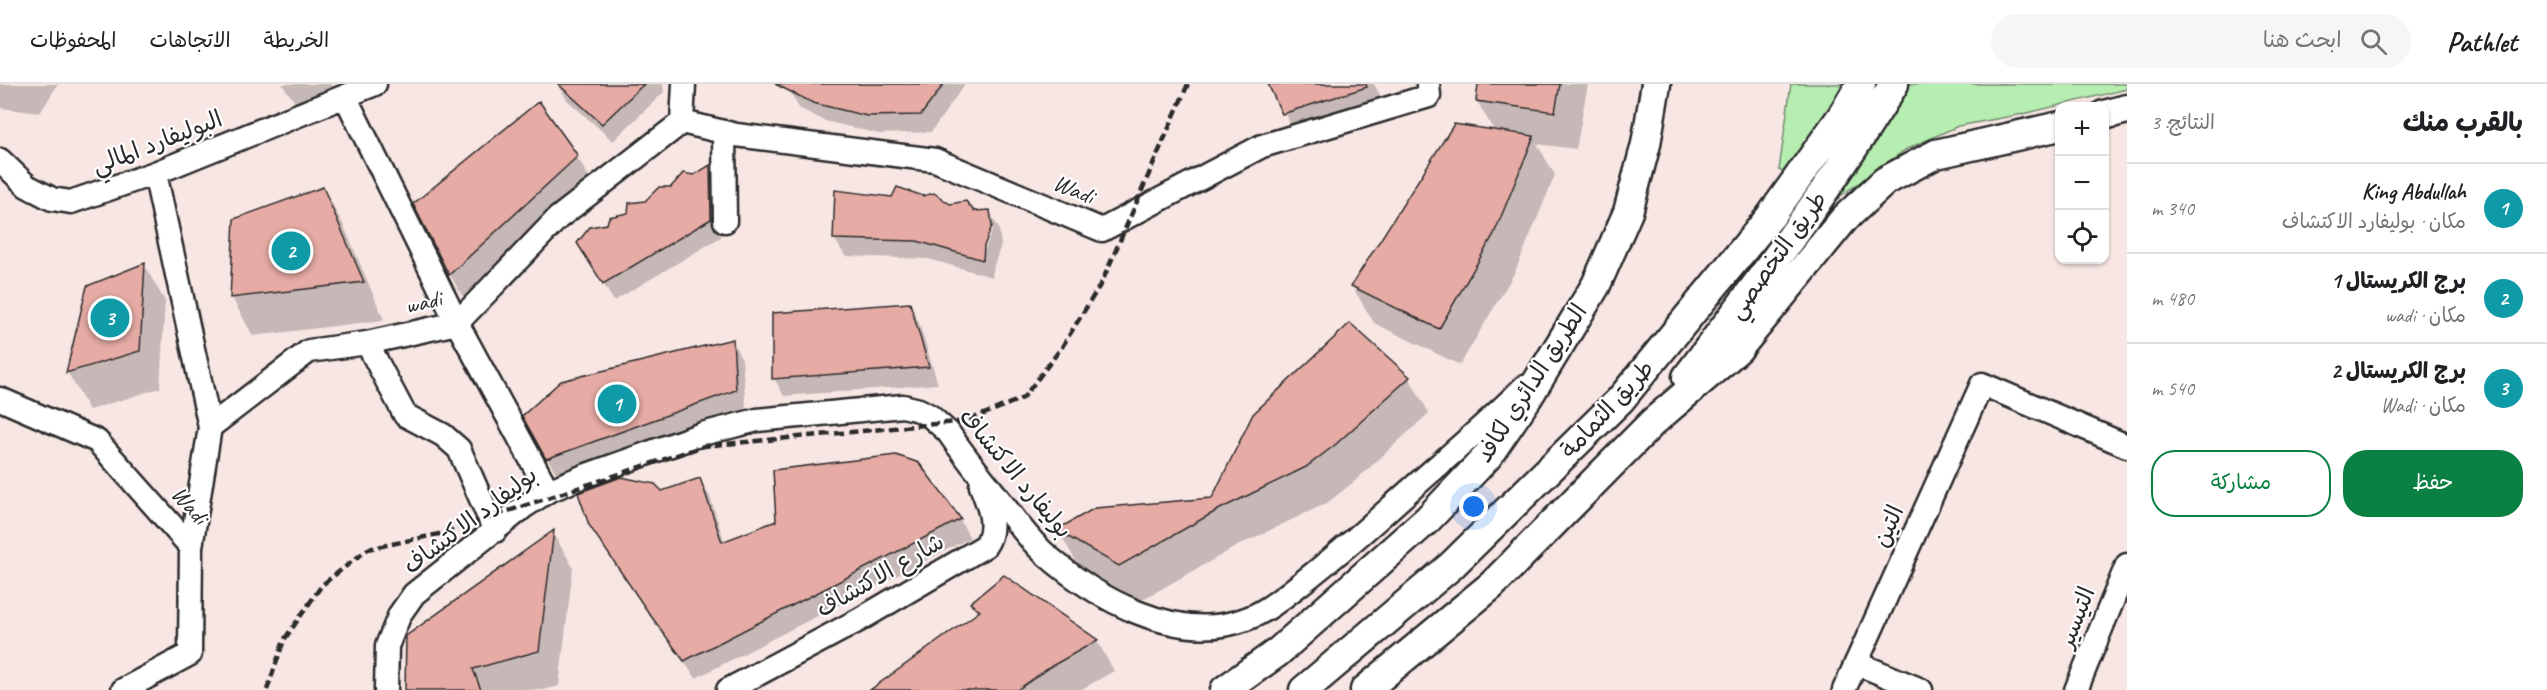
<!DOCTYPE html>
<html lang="ar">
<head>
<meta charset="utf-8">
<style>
  :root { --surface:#fff; --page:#f6f6f6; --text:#202124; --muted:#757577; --line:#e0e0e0; --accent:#0b8043 }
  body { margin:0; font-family:Caveat,"Playpen Sans Arabic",sans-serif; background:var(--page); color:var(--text); direction:rtl }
  .controls { position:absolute; right:18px; top:18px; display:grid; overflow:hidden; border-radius:12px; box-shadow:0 2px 4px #0004 }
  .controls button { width:54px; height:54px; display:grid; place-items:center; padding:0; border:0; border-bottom:2px solid var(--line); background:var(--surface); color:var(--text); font:30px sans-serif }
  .you { position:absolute; left:1474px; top:423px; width:21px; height:21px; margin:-15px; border:4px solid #fff; border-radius:50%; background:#1a73e8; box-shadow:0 0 0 9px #1a73e833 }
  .badge { display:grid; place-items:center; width:39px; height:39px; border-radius:50%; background:var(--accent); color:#fff; font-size:20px; font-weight:700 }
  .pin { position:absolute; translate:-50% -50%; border:3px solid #fff; box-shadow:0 2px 6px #0006 }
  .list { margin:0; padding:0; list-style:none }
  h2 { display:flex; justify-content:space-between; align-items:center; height:78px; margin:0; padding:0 24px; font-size:26px }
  h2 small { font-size:20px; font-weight:400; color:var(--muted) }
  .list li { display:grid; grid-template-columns:39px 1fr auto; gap:18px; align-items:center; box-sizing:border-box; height:90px; padding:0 24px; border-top:2px solid var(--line) }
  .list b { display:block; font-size:22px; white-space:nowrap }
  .list p { margin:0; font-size:20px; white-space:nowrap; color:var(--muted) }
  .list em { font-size:20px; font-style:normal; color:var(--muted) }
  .actions { display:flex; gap:12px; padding:18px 24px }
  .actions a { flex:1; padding:14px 0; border:2px solid var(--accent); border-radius:24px; text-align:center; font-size:21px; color:var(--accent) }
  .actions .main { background:var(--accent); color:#fff }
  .icon { flex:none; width:33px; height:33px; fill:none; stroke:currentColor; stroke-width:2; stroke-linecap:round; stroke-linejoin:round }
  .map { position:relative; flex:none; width:2127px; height:606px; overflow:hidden; direction:ltr }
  header { display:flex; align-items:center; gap:36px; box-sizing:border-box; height:84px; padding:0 30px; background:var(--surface); border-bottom:2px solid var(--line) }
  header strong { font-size:28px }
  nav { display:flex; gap:33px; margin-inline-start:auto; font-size:21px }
  .search { width:420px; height:54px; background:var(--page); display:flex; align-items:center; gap:15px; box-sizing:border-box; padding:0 21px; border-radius:33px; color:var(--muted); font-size:22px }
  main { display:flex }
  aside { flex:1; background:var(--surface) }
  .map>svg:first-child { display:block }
</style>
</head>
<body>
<header>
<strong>Pathlet</strong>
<div class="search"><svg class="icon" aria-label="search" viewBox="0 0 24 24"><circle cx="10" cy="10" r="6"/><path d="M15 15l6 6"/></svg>ابحث هنا</div>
<nav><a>الخريطة</a><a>الاتجاهات</a><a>المحفوظات</a></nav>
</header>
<main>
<aside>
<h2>بالقرب منك<small>النتائج: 3</small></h2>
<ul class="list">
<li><span class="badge" style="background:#0f9aa8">1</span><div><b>King Abdullah</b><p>مكان · بوليفارد الاكتشاف</p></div><em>340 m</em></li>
<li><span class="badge" style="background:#0f9aa8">2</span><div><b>برج الكريستال 1</b><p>مكان · wadi</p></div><em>480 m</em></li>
<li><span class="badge" style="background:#0f9aa8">3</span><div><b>برج الكريستال 2</b><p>مكان · Wadi</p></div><em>540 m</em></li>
</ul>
<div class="actions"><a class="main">حفظ</a><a>مشاركة</a></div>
</aside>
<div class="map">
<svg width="2127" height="606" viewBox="0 0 2127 606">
  <rect width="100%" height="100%" fill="#f8e6e4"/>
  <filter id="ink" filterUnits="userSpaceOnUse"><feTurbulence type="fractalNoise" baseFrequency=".0167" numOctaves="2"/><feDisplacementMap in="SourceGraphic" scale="12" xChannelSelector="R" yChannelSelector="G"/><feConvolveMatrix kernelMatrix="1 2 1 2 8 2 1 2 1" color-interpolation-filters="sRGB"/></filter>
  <g filter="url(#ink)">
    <path fill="#b6edb0" stroke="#708c6e" stroke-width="1.5" d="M1791 0H2127V5L2023 30 1958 42 1905 66 1839 113 1779 86Z"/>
    <path fill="#0003" fill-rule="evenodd" d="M0 0H58L40 29 0 24Z
      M282 0H331L337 10 302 28Z
      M558 0H663L664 8 613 57 567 16Z
      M786 0H965L931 48 879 50 825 37 799 24Z
      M1270 0H1374L1384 18 1294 48Z
      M1480 0H1588L1576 65 1537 60 1555 91 1515 188 1460 281 1374 239 1352 202 1495 48 1477 17Z
      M538 20 577 73 599 110 471 227 450 191 415 120Z
      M710 83 720 101 721 153 614 217 589 177 608 141Z
      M323 104 344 142 384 236 253 252 232 214 235 136Z
      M893 115 949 121 973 128 989 127 999 145 1001 161 994 181 992 193 928 175 845 172 834 154ZM989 144H993L983 170 980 169Z
      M144 181 165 217 160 304 89 326 68 289 89 203Z
      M909 221 919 239 938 300 784 312 774 294Z
      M732 257 742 275 746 324 558 392 547 374Z
      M1409 294 1429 329 1355 397 1327 419 1239 461 1140 517 1078 481 1058 446 1213 415Z
      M918 381 960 436 970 454 696 594 660 546 602 459 662 409 700 395 710 413 725 459Z
      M553 449 573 483 559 602 544 606H407Z
      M1004 493 1097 557 1114 587 1080 606H873L978 530 972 519Z"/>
    <path fill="#e6aba4" stroke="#2b2b2b" stroke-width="1.5" d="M558 0H644L602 40Z
      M775 0H944L921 31 867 32 813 19Z
      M1268 0H1366L1367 3 1282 30Z
      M1478 0H1560L1555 28 1476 17Z
      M539 17 578 72 449 191 413 120Z
      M1454 40 1534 52 1494 150 1439 245 1351 202Z
      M710 81 711 135 603 200 577 159 590 143 607 140 609 133 628 129 629 119 645 117 659 103H671L683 89 694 91Z
      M323 103 364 198 230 214 234 135Z
      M897 103 923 112 934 109 950 120 966 117 974 127 990 126 992 142 984 162 983 176 917 157 833 155 835 106 892 113Z
      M145 179 140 267 66 289 87 202Z
      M910 219 929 283 772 295V229Z
      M1350 239 1410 293 1335 361 1306 383 1218 426 1119 482 1056 446 1095 424 1212 414 1253 330Z
      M733 255 736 306 546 375 522 332 561 297Z
      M896 371 919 379 961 435 684 577 648 528 589 441 578 409 621 393 655 400 662 407 700 394 722 458 776 437 773 386Z
      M554 446 539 567 473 585 481 606H405L406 552Z
      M1004 491 1098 556 1052 582 1017 606H870L980 527 970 519Z"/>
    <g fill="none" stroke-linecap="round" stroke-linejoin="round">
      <g stroke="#2b2b2b" stroke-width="27">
        <path id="minor" d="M345 12 457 239 548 407
          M682 38 736 51 935 76 1102 146 1262 62 1429 12 1428 0
          M724 48 725 137
          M0 76 27 102 52 115 71 118 155 89 375 0
          M155 89 210 343
          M367 259 405 331 443 351 459 365 495 447
          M0 315 97 357 191 463 190 570 123 606
          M191 463 210 343 309 267 367 259 457 239 558 134 682 38 684 0
          M1856 579 1921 606
          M386 606 387 562 400 530 414 510 525 422 548 407 587 391 702 350 757 336 903 322 919 326 930 332 948 348C963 370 979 390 995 410 1011 430 1025 452 1044 469 1095 514 1177 561 1246 535 1266 528 1282 514 1299 501 1330 477 1360 451 1389 425 1434 384 1481 346 1524 303
          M728 606 859 536 985 462C998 444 989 422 981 402
          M1844 606 1982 300 2127 362
          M2076 606 2127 481"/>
      </g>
      <g stroke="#2b2b2b" stroke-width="33">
        <path id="major" d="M2104 31 2127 25
          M1687 293C1759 198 1832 102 1894 0
          M1225 606 1278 568 1428 435 1487 373 1528 313 1596 201 1628 128 1646 60 1656 0
          M1304 606 1451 482 1620 316 1770 133 1842 32 1861 0
          M1365 606 1492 501 1653 338 1738 265 1844 135 1885 97 1936 70 2060 42"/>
      </g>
      <use href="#minor" stroke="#fff" stroke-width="22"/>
      <use href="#major" stroke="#fff" stroke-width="28"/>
      <path stroke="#2b2b2b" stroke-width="4.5" stroke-dasharray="9 4.5" stroke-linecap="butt" d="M267 606 284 556 322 501 368 465 439 450 704 362 967 337 1023 314 1062 263 1102 198 1188 0"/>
    </g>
  </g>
  <g text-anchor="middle" stroke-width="4.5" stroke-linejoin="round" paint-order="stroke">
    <g font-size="24" fill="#2b2b2b" stroke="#fff">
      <text transform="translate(157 58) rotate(-21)" y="8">البوليفارد المالي</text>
      <text transform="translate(1074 105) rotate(23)" y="8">Wadi</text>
      <text transform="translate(1777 171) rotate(-54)" y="8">طريق التخصصي</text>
      <text transform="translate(423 218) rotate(-14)" y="8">wadi</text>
      <text transform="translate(1531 299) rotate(-57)" y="8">الطريق الدائري لكافد</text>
      <text transform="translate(1607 325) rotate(-47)" y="8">طريق الثمامة</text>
      <text transform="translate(1016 389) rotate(50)" y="8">بوليفارد الاكتشاف</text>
      <text transform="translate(190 421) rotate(49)" y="8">Wadi</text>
      <text transform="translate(470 436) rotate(-37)" y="8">بوليفارد الاكتشاف</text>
      <text transform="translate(1888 442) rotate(-66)" y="8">التين</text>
      <text transform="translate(880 491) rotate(-30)" y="8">شارع الاكتشاف</text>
      <text transform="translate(2076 533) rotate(-68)" y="8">التيسير</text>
    </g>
  </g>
</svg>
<div class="controls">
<button>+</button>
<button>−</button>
<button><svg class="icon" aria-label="locate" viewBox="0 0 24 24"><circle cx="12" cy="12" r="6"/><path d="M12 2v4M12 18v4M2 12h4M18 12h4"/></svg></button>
</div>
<div class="you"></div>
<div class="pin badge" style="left:617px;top:320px;background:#0f9aa8">1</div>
<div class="pin badge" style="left:291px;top:167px;background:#0f9aa8">2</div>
<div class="pin badge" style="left:110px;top:234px;background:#0f9aa8">3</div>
</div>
</main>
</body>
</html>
